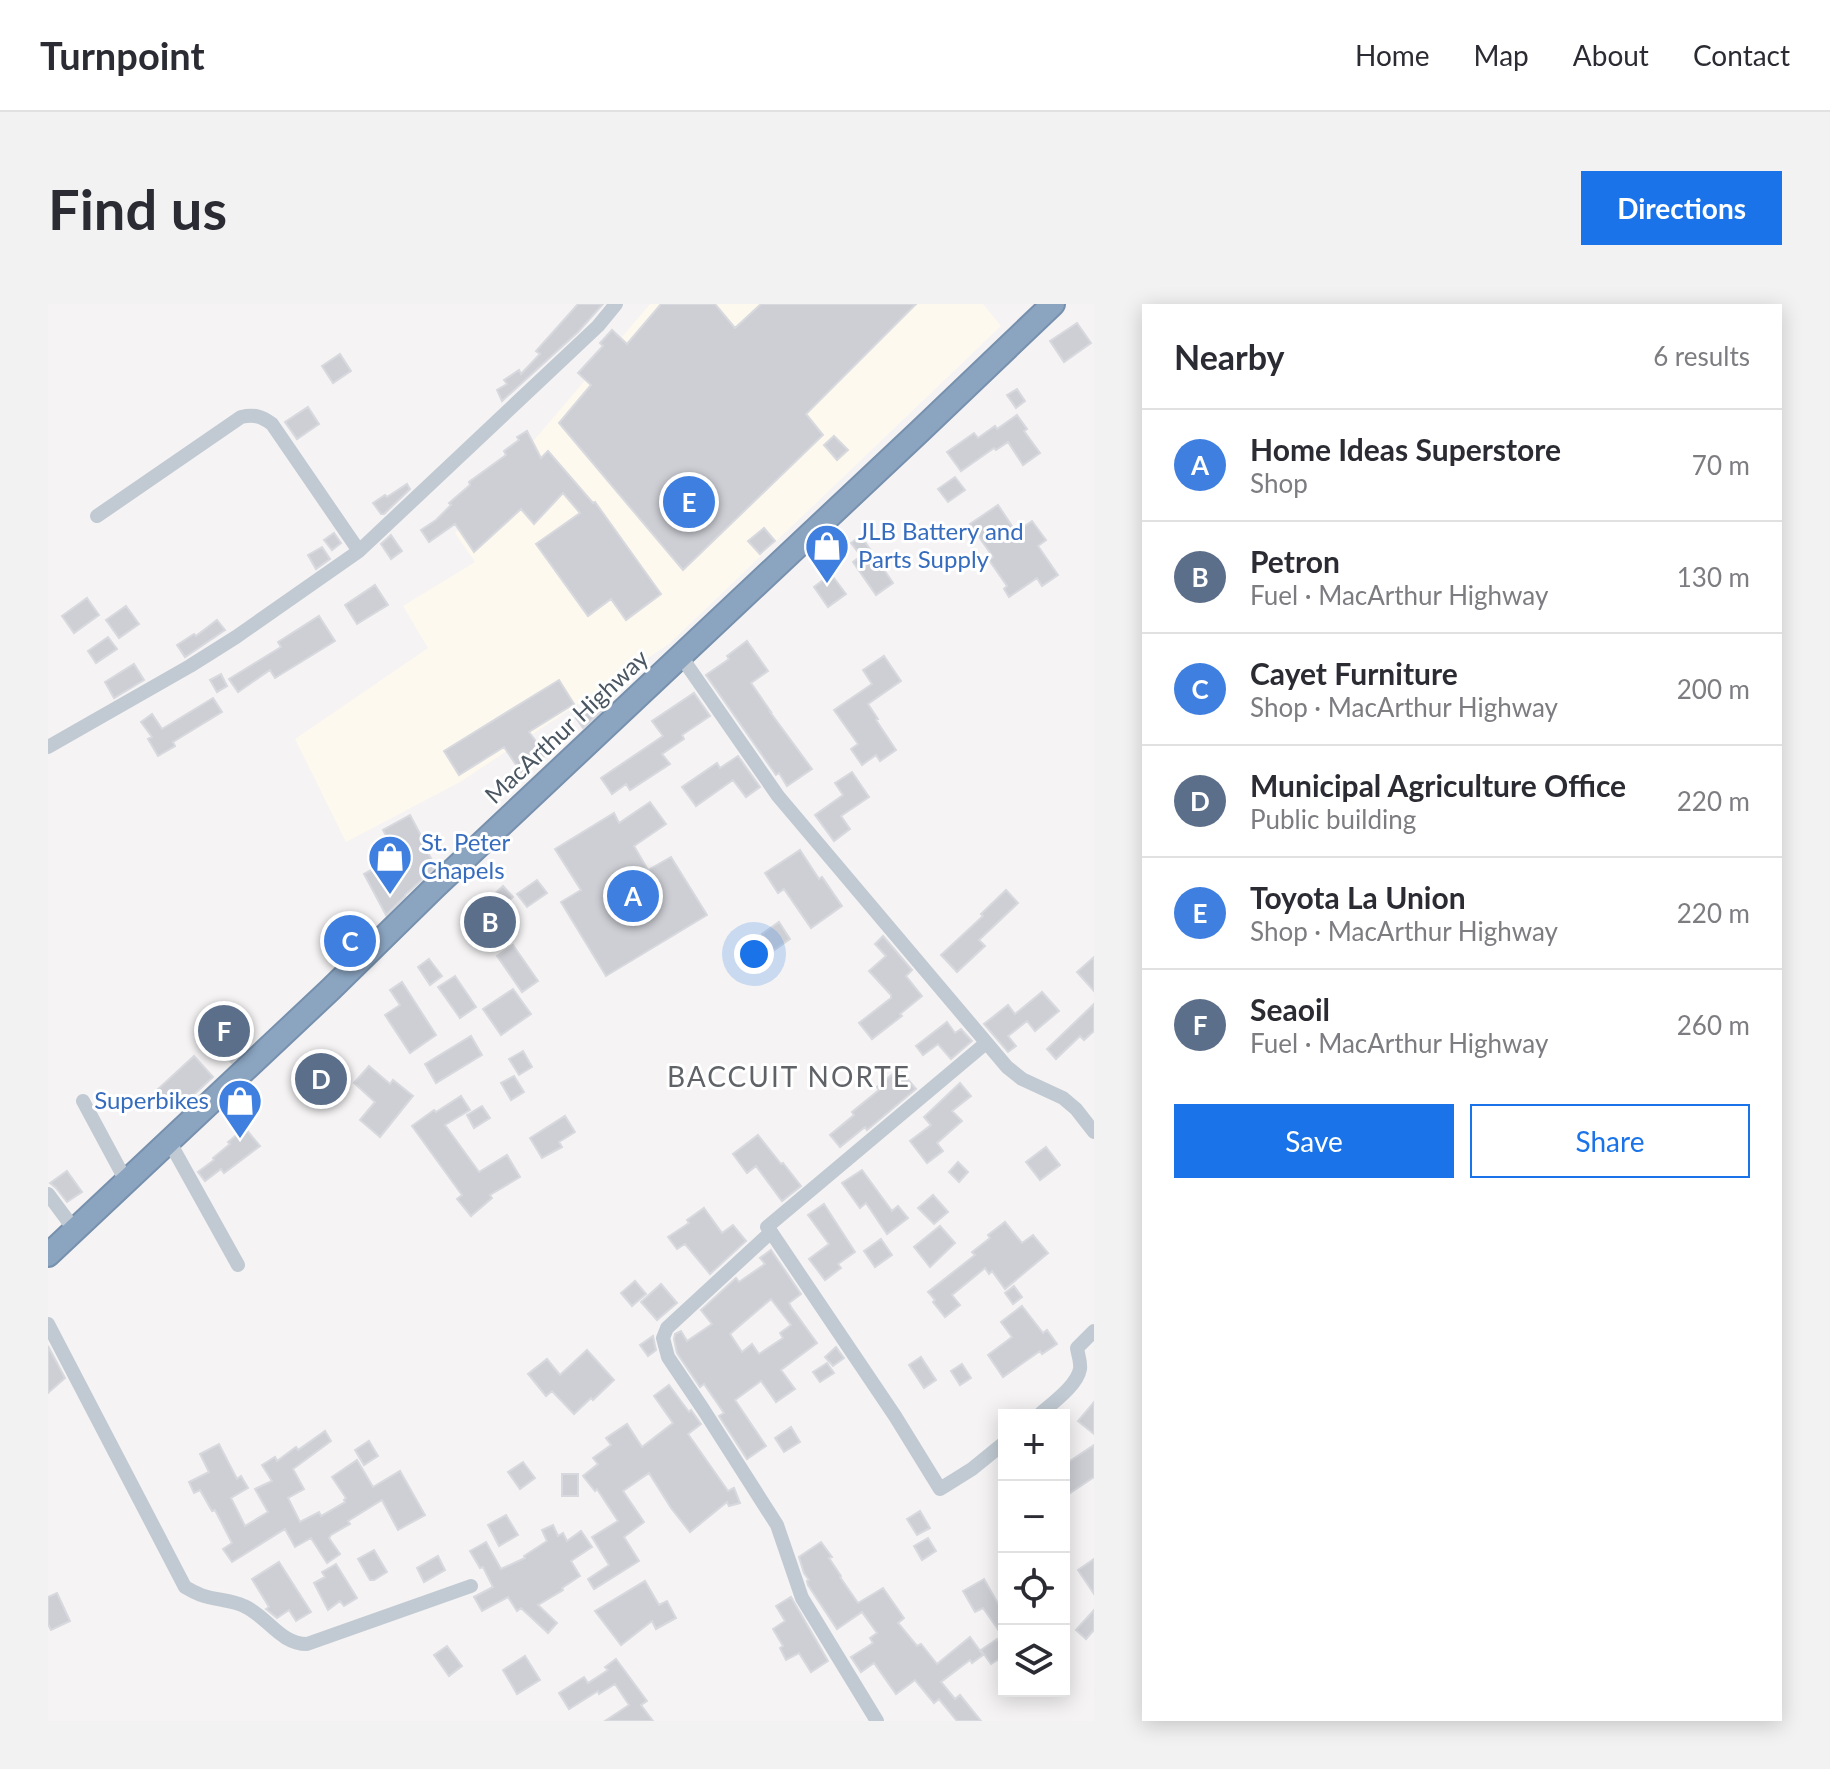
<!DOCTYPE html>
<html lang="en">
<head>
<meta charset="utf-8">
<style>
  :root { --surface:#fff; --page:#f2f2f3; --text:#2b2b33; --muted:#7c7c81; --line:#e1e1e2; --accent:#1a73e8 }
  body { margin:0; font-family:Lato,sans-serif; background:var(--page); color:var(--text) }
  .controls { position:absolute; right:24px; bottom:24px; display:grid; overflow:hidden; border-radius:0px; box-shadow:0 4px 20px #0003 }
  .controls button { width:72px; height:72px; display:grid; place-items:center; padding:0; border:0; border-bottom:2px solid var(--line); background:var(--surface); color:var(--text); font:40px sans-serif }
  .you { position:absolute; left:706px; top:650px; width:28px; height:28px; margin:-20px; border:6px solid #fff; border-radius:50%; background:#1a73e8; box-shadow:0 0 0 12px #1a73e833 }
  .badge { display:grid; place-items:center; width:52px; height:52px; border-radius:50%; background:var(--accent); color:#fff; font-size:26px; font-weight:700 }
  .pin { position:absolute; translate:-50% -50%; border:4px solid #fff; box-shadow:0 2px 8px #0006 }
  .list { margin:0; padding:0; list-style:none }
  h2 { display:flex; justify-content:space-between; align-items:center; height:104px; margin:0; padding:0 32px; font-size:34px }
  h2 small { font-size:26px; font-weight:400; color:var(--muted) }
  .list li { display:grid; grid-template-columns:52px 1fr auto; gap:24px; align-items:center; box-sizing:border-box; height:112px; padding:0 32px; border-top:2px solid var(--line) }
  .list b { display:block; font-size:30px; white-space:nowrap }
  .list p { margin:0; font-size:26px; white-space:nowrap; color:var(--muted) }
  .list em { font-size:26px; font-style:normal; color:var(--muted) }
  .actions { display:flex; gap:16px; padding:24px 32px }
  .actions a { flex:1; padding:18px 0; border:2px solid var(--accent); border-radius:0px; text-align:center; font-size:28px; color:var(--accent) }
  .actions .main { background:var(--accent); color:#fff }
  .icon { flex:none; width:44px; height:44px; fill:none; stroke:currentColor; stroke-width:2; stroke-linecap:round; stroke-linejoin:round }
  .map { position:relative; flex:none; width:1046px; height:1417px; overflow:hidden; border-radius:0px }
  header { display:flex; align-items:center; gap:48px; box-sizing:border-box; height:112px; padding:0 40px; background:var(--surface); border-bottom:2px solid var(--line) }
  header strong { font-size:38px }
  nav { display:flex; gap:44px; margin-inline-start:auto; font-size:28px }
  .intro { display:flex; align-items:center; justify-content:space-between; box-sizing:border-box; height:192px; padding:0 48px }
  h1 { margin:0; font-size:56px }
  .button { padding:20px 36px; border-radius:0px; background:var(--accent); color:#fff; font-size:28px; font-weight:700 }
  main { display:flex; gap:48px; padding:0 48px }
  aside { flex:1; background:var(--surface); border-radius:0px; box-shadow:0 4px 20px #0003 }
  .map>svg:first-child { display:block }
</style>
</head>
<body>
<header>
<strong>Turnpoint</strong>
<nav><a>Home</a><a>Map</a><a>About</a><a>Contact</a></nav>
</header>
<div class="intro"><h1>Find us</h1><a class="button">Directions</a></div>
<main>
<div class="map">
<svg width="1046" height="1417" viewBox="0 0 1046 1417">
  <rect width="100%" height="100%" fill="#f5f3f3"/>
  <path fill="#fdf9ef" d="M602 0H935L953 22 621 340 412 478 298 538 247 435 380 344 355 302 427 258 407 229Z"/>
  <path fill="#cdcfd5" stroke="#d7d9de" stroke-width="2" fill-rule="evenodd" d="M530 0H555L530 28 454 97 449 86 459 80 456 76 471 66 473 70 492 50 488 47Z
    M613 0H667L687 24 713 0H868L758 110 775 131 635 266 511 119 543 81 530 69 555 42 552 39 564 26 579 40Z
    M1029 19 1043 39 1016 58 1002 37Z
    M292 50 303 67 285 79 274 62Z
    M969 85 977 97 968 104 959 91Z
    M260 103 271 120 249 135 237 118Z
    M969 111 979 125 976 127 992 149 975 161 960 138 948 146 946 144 913 167 899 148 926 129 930 134 947 122 949 125Z
    M479 127 493 154 500 147 545 199 547 198 613 290 578 316 563 295 540 312 488 240 532 209 515 189 486 220 473 205 426 248 407 220 381 238 373 226 388 216 403 201 401 199 422 181 421 178 458 151 456 147 471 136 469 133Z
    M786 132 800 146 789 156 776 141Z
    M907 173 917 186 900 198 890 185Z
    M359 180 362 185 336 210H333L325 199 337 191 339 193Z
    M950 201 968 228 984 217 998 236 990 242 1010 271 994 282 989 274 961 293 956 285 959 282 941 256 945 253 922 220Z
    M716 224 727 237 712 250 700 237Z
    M286 229 293 239 284 246 276 236Z
    M343 231 354 247 343 255 333 240Z
    M813 232 845 279 828 291 805 258 813 252 803 239Z
    M274 243 282 255 268 265 260 251Z
    M783 270 798 290 780 303 766 283Z
    M327 281 340 301 309 320 297 301Z
    M39 294 51 311 26 329 14 312Z
    M78 302 91 320 71 334 58 316Z
    M271 312 287 337 227 374 222 366 190 388 181 375 233 343 230 338Z
    M169 316 177 326 137 353 129 341 146 330 148 332Z
    M60 333 69 345 48 359 40 347Z
    M699 337 720 367 703 379 723 408H722L764 465 739 482 731 469 728 471 658 371 681 355 679 352Z
    M836 352 853 377 820 400 830 415 828 416 848 446 832 457 828 451 814 461 803 445 810 440 786 406 824 380 815 366Z
    M86 360 96 376 66 394 57 378Z
    M173 370 179 382 169 388 162 376Z
    M511 376 526 400 481 428 498 451 473 468 456 443 411 471 396 447Z
    M646 389 662 412 634 431 636 435 614 450 622 460 582 486 578 480 564 490 553 474 615 432 604 417Z
    M165 394 174 408 125 438 127 442 110 452 100 435 104 433 93 418 104 410 114 425Z
    M552 397 557 404 535 424 528 414Z
    M690 452 712 483 698 493 685 476 648 502 634 483 669 459 672 464Z
    M804 468 821 493 793 512 802 525 786 537 767 511 795 491 787 479Z
    M602 498 618 520 586 542 600 566 623 553 659 611 558 672 513 598 533 586 507 545 566 509 571 519Z
    M362 511 377 539 375 540 388 563 357 591V592L338 611 316 570 349 552 335 526Z
    M752 546 771 575 774 573 794 602 763 624 736 585 730 589 717 569Z
    M489 576 499 589 479 603 469 590Z
    M455 582 465 593 441 615 431 605Z
    M958 586 970 599 931 636 937 642 909 668 893 651 935 612 933 610Z
    M303 617 315 634 294 651 281 632Z
    M731 618 742 635 725 647 714 630Z
    M434 619 444 633 429 643 419 629Z
    M835 632 864 666 858 672 874 692 852 710 854 712 824 735 811 719 843 694V691L821 667 838 652 827 640Z
    M465 641 490 677 474 688 449 652Z
    M1046 653V687L1029 668Z
    M381 655 394 672 382 681 370 663Z
    M407 672 428 703 412 714 390 683Z
    M354 678 388 731 362 749 337 711 352 701 342 686Z
    M465 685 483 710 453 731 435 705Z
    M994 688 1011 707 987 727 979 717 960 732 968 742 960 748 936 720 960 701 967 710Z
    M1046 700V727L1036 736 1032 732 1008 755 999 745Z
    M184 713 193 726 185 731 199 744 184 759 178 754 179 753 162 728Z
    M899 718 907 729 913 725 924 737 903 755 890 740 875 751 868 742Z
    M423 732 434 751 388 779 377 760Z
    M475 747 484 763 471 771 461 755Z
    M146 752 165 773 128 807 109 786Z
    M272 754 299 785 280 802 253 770Z
    M321 762 342 780 345 776 365 792 332 833 312 816 327 798 306 779Z
    M851 765 868 785 819 826 817 823 792 843 782 831 806 811 804 808 831 786 829 783Z
    M466 772 476 788 463 796 453 779Z
    M912 779 923 792 904 807 914 817 889 839 895 847 879 859 862 837 883 821 876 813Z
    M413 792 422 806 397 821 431 868 459 851 472 873 442 891 444 894 423 912 409 895 414 891 364 822 386 806 388 808Z
    M434 802 442 814 426 824 419 811Z
    M517 812 527 828 511 838 514 843 494 854 482 834Z
    M197 824 212 842 176 869 173 865 157 877 150 868 166 856 165 854 182 840 180 838Z
    M710 831 733 860 735 859 753 882 734 897 708 862 699 869 685 850Z
    M998 843 1012 861 992 876 978 858Z
    M910 858 920 868 911 878 901 868Z
    M814 866 844 907 850 902 860 914 839 930 818 899 812 904 794 879Z
    M19 867 34 888 19 898 8 884 2 879Z
    M885 891 900 908 886 920 870 904Z
    M776 900 807 948 790 960 793 964 777 976 761 955 781 940 760 911Z
    M656 904 674 929 685 921 698 937 662 970 637 940 629 945 620 933 641 919 639 916Z
    M957 918 974 939 985 931 1000 949 957 985 944 967 941 970 937 964 904 991 912 1001 897 1013 885 998 887 996 880 988 927 951 924 948 942 934 940 931Z
    M892 922 907 939 882 963 866 943Z
    M833 935 844 951 827 963 816 947Z
    M723 946 753 990 741 999 743 1003 769 1039 733 1066 747 1085 728 1098 713 1077 687 1096 718 1142 699 1155 671 1112 676 1109 656 1080 652 1083 629 1049 626 1035 627 1030 633 1027 639 1037 664 1020 653 1006 688 974 691 978 717 960 712 954ZM723 995 743 1021 732 1029 735 1034 711 1050 704 1040 694 1048 682 1030Z
    M587 977 598 990 584 1002 573 989Z
    M613 980 629 999 609 1016 593 998Z
    M966 982 974 993 965 1000 957 989Z
    M974 1002 995 1029 999 1026 1009 1040 994 1050 992 1047 955 1073 940 1051 964 1033 953 1018Z
    M605 1032 608 1046 600 1052 592 1041Z
    M0 1042 17 1074 0 1089Z
    M788 1043 796 1054 785 1062 777 1053Z
    M539 1046 566 1076 545 1096 543 1094 526 1110 504 1087 498 1092 480 1070 499 1055 512 1071Z
    M873 1053 888 1076 876 1084 861 1061Z
    M779 1059 786 1069 772 1078 765 1068Z
    M914 1060 923 1074 912 1081 903 1067Z
    M621 1081 641 1108 643 1106 653 1120 640 1130 680 1187 686 1184 692 1199 681 1202 679 1198 642 1228 623 1204 601 1169 575 1187 596 1218 576 1233 591 1257 546 1285 540 1275 561 1261 544 1233 570 1217 549 1185 547 1187 535 1172 550 1160 545 1154 563 1141 558 1134 579 1120 594 1143 625 1119 606 1092Z
    M1046 1098V1130L1030 1117Z
    M743 1123 752 1138 736 1148 727 1134Z
    M277 1127 283 1137 245 1165 256 1185 240 1194 252 1218 271 1208 273 1212 297 1198 296 1196 298 1194 284 1173 309 1156 325 1183 352 1167 377 1211 350 1226 334 1196 300 1217 302 1220 283 1231 281 1234 292 1250 279 1259 263 1234 247 1243 237 1225 184 1258 175 1245 184 1239 167 1206 164 1207 152 1186 146 1189 141 1178 161 1168 152 1150 171 1140 189 1175 193 1172 200 1184 183 1194 197 1222 220 1208 207 1185 224 1177 214 1161 227 1153 229 1157 248 1143 250 1146Z
    M321 1137 330 1152 316 1161 307 1146Z
    M1046 1141V1173L1022 1189 1016 1180V1161Z
    M475 1158 487 1174 472 1185 460 1168Z
    M514 1170H530V1192H514Z
    M872 1207 882 1224 869 1231 859 1215Z
    M458 1211 470 1231 451 1242 440 1221Z
    M505 1221 510 1232 515 1229 519 1237 533 1227 544 1243 523 1257 532 1272 514 1284 515 1286 490 1301 509 1319 500 1329 473 1304 469 1307 460 1293 434 1307 426 1293 445 1283 435 1263 432 1264 422 1247 438 1238 453 1265 477 1254 476 1252 499 1237 494 1226Z
    M880 1234 888 1247 874 1256 866 1242Z
    M773 1238 784 1253 781 1254 793 1272 792 1273 810 1299 835 1284 856 1314 850 1319 869 1342 873 1340 889 1360 922 1333 935 1351 924 1359 922 1356 893 1378 907 1395 912 1391 933 1417H909L891 1395 886 1399 867 1376 848 1390 826 1359 813 1368 803 1353 825 1339 822 1334 829 1329 814 1308 789 1325 760 1281 759 1277 761 1276 756 1269 751 1253Z
    M326 1246 339 1268 326 1276H322L310 1255Z
    M390 1252 397 1266 376 1278 369 1264Z
    M1046 1255V1290L1030 1266Z
    M231 1258 263 1308 248 1317 241 1306 229 1314 218 1305 221 1303 204 1275Z
    M288 1260 309 1294 296 1302 292 1297 280 1306 266 1279 277 1273 274 1268Z
    M936 1275 956 1310V1334L935 1304 927 1308 915 1287Z
    M597 1277 611 1301 619 1297 628 1314 608 1325 604 1317 573 1341 547 1307Z
    M9 1289 22 1317 3 1326 0 1320V1293Z
    M743 1293 780 1357 763 1368 751 1349 738 1356 732 1344 735 1342 725 1325 737 1317 728 1302Z
    M1046 1306V1326L1038 1335 1028 1326Z
    M949 1335 956 1344V1352L943 1360 933 1346Z
    M399 1342 414 1362 401 1372 386 1351Z
    M477 1352 492 1376 469 1390 455 1366Z
    M568 1355 599 1397 593 1401 605 1417H557L581 1401 567 1380 551 1390 550 1387 521 1405 511 1389 536 1373 540 1379 560 1366 557 1363Z"/>
  <g fill="none" stroke-linecap="round" stroke-linejoin="round">
    <g stroke="#7690ad" stroke-width="26">
      <path id="highway" d="M0 951 283 685 387 583 871 128 1005 0"/>
    </g>
    <path stroke="#c1cad2" stroke-width="14" d="M49 212 193 113C206 110 213 112 224 120L311 247
      M632 351 730 492 959 763 974 775 1015 794 1028 805 1046 828
      M0 443 142 362 188 333 311 247 550 22 568 0
      M35 797 78 877
      M121 837 190 961
      M0 890 26 925
      M723 928 847 1112 892 1185 924 1165 956 1139
      M0 1020 137 1283C142 1286 148 1289 153 1291 167 1296 183 1296 196 1302 219 1312 232 1340 259 1340L423 1282
      M991 1111C1003 1100 1029 1082 1032 1065 1033 1058 1030 1051 1029 1044L1046 1027
      M829 1417 754 1294 729 1221 655 1105 620 1053 615 1034 619 1024 723 928 719 923 938 739"/>
    <use href="#highway" stroke="#8ba5c1" stroke-width="22"/>
  </g>
  <defs>
    <g id="shop-pin" transform="scale(2.3)"><path d="M0 17L-7.5 6A9.5 9.5 0 1 1 7.5 6Z" fill="#3f7fe0" stroke="#fff"/><path d="M-5-2.5h2.3a2.7 3.5 0 0 1 5.4 0H5L5.5 6h-11ZM-1.5-2.5h3a1.5 2.3 0 0 0-3 0Z" fill="#fff"/></g>
  </defs>
  <g fill-rule="evenodd">
    <use href="#shop-pin" x="779" y="242"/>
    <use href="#shop-pin" x="342" y="553"/>
    <use href="#shop-pin" x="192" y="797"/>
  </g>
  <g text-anchor="middle" stroke-width="6" stroke-linejoin="round" paint-order="stroke">
    <g font-size="24" fill="#366cbe" stroke="#fff" text-anchor="start">
      <text x="810" y="236">JLB Battery and<tspan x="810" dy="28">Parts Supply</tspan></text>
      <text x="373" y="547">St. Peter<tspan x="373" dy="28">Chapels</tspan></text>
      <text x="161" y="805" text-anchor="end">Superbikes</text>
    </g>
    <g font-size="24" fill="#4a5661" stroke="#fff">
      <text transform="translate(519 423) rotate(-43)" y="8">MacArthur Highway</text>
    </g>
    <g font-size="28" letter-spacing="2" fill="#5f6368" stroke="#fff">
      <text x="741" y="783">BACCUIT NORTE</text>
    </g>
  </g>
</svg>
<div class="controls">
<button>+</button>
<button>−</button>
<button><svg class="icon" aria-label="locate" viewBox="0 0 24 24"><circle cx="12" cy="12" r="6"/><path d="M12 2v4M12 18v4M2 12h4M18 12h4"/></svg></button>
<button><svg class="icon" aria-label="layers" viewBox="0 0 24 24"><path d="M12 4l9 5-9 5-9-5zM3 14l9 5 9-5"/></svg></button>
</div>
<div class="you"></div>
<div class="pin badge" style="left:585px;top:592px;background:#3f7fe0">A</div>
<div class="pin badge" style="left:442px;top:618px;background:#5c6f8a">B</div>
<div class="pin badge" style="left:302px;top:637px;background:#3f7fe0">C</div>
<div class="pin badge" style="left:273px;top:775px;background:#5c6f8a">D</div>
<div class="pin badge" style="left:641px;top:198px;background:#3f7fe0">E</div>
<div class="pin badge" style="left:176px;top:727px;background:#5c6f8a">F</div>
</div>
<aside>
<h2>Nearby<small>6 results</small></h2>
<ul class="list">
<li><span class="badge" style="background:#3f7fe0">A</span><div><b>Home Ideas Superstore</b><p>Shop</p></div><em>70 m</em></li>
<li><span class="badge" style="background:#5c6f8a">B</span><div><b>Petron</b><p>Fuel · MacArthur Highway</p></div><em>130 m</em></li>
<li><span class="badge" style="background:#3f7fe0">C</span><div><b>Cayet Furniture</b><p>Shop · MacArthur Highway</p></div><em>200 m</em></li>
<li><span class="badge" style="background:#5c6f8a">D</span><div><b>Municipal Agriculture Office</b><p>Public building</p></div><em>220 m</em></li>
<li><span class="badge" style="background:#3f7fe0">E</span><div><b>Toyota La Union</b><p>Shop · MacArthur Highway</p></div><em>220 m</em></li>
<li><span class="badge" style="background:#5c6f8a">F</span><div><b>Seaoil</b><p>Fuel · MacArthur Highway</p></div><em>260 m</em></li>
</ul>
<div class="actions"><a class="main">Save</a><a>Share</a></div>
</aside>
</main>
</body>
</html>
